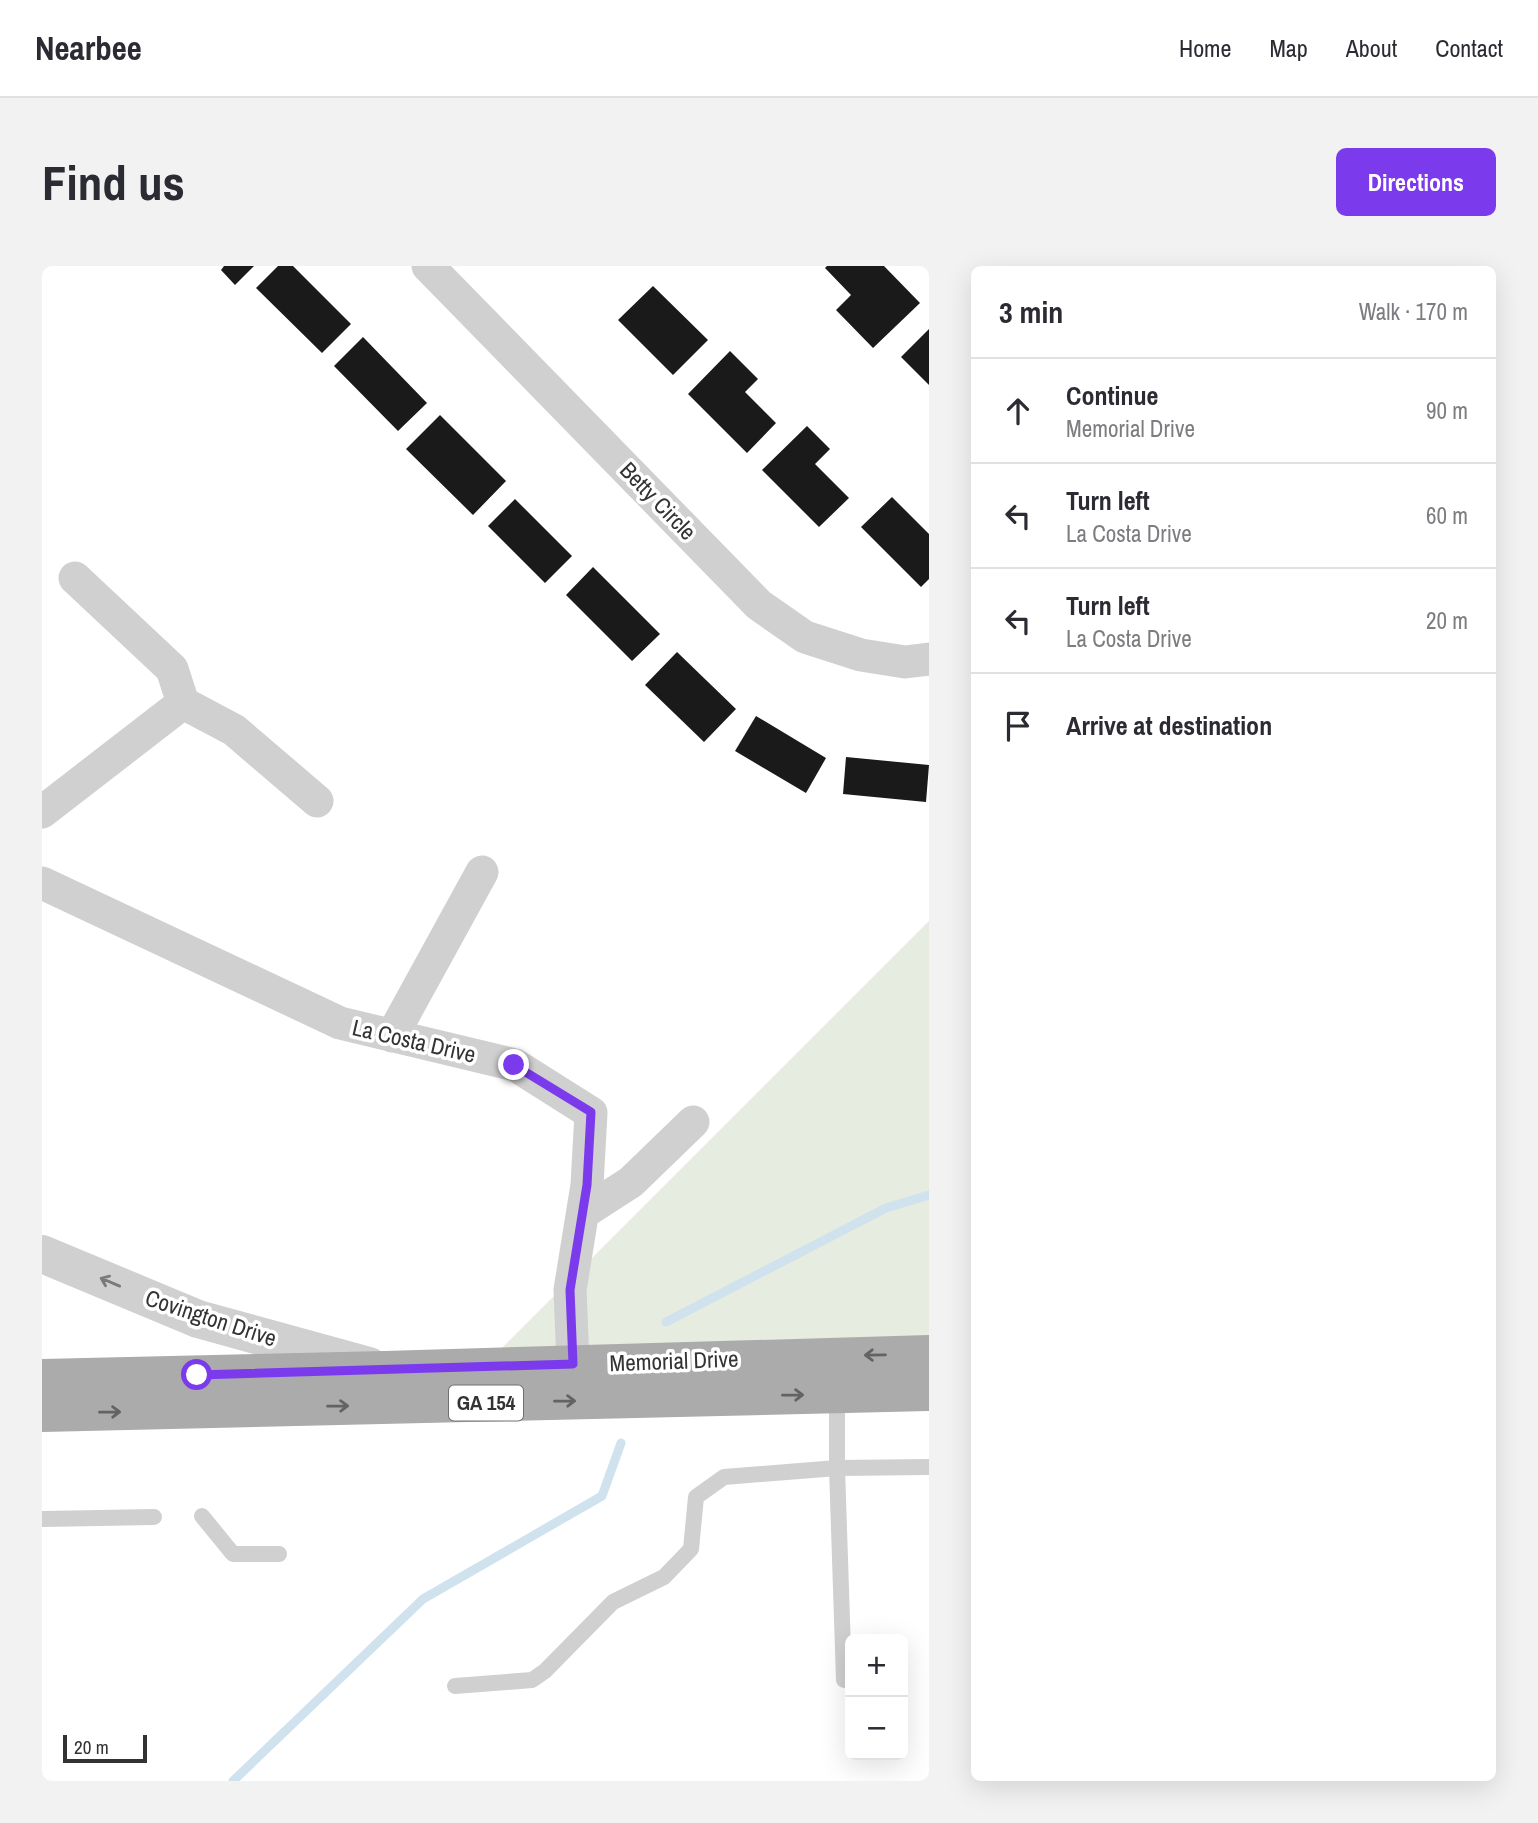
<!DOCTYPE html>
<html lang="en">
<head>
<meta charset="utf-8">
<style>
  :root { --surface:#fff; --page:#f2f2f3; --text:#2b2b33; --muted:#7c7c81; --line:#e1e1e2; --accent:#7c3aed }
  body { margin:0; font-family:"Archivo Narrow",sans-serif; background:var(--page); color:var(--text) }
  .controls { position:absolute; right:21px; bottom:21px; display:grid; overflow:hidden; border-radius:10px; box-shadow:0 7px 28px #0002 }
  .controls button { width:63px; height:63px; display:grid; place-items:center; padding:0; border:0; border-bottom:2px solid var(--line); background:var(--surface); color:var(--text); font:35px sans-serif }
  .scale { position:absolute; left:21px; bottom:18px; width:84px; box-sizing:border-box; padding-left:7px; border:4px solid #333; border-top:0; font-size:19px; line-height:24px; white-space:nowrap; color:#333; -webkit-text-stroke:5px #fff; paint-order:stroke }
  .stop { position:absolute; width:21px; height:21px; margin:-16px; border:5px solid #7c3aed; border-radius:50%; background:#fff }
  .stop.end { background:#7c3aed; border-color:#fff; box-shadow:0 2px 7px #0008 }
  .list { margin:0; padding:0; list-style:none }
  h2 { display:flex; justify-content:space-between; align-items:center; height:91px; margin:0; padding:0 28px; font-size:30px }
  h2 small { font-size:23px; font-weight:400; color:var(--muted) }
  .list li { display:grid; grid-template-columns:46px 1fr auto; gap:21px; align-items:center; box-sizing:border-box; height:105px; padding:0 28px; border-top:2px solid var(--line) }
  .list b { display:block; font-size:26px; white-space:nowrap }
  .list p { margin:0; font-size:23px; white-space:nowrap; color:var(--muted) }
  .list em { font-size:23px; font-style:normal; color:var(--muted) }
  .icon { flex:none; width:38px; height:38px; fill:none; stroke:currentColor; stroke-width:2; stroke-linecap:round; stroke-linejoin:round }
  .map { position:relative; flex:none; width:887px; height:1515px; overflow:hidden; border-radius:10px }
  header { display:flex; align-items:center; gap:42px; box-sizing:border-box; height:98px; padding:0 35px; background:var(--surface); border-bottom:2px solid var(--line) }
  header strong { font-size:33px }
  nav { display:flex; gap:38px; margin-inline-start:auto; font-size:24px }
  .intro { display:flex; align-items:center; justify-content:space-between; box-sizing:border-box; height:168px; padding:0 42px }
  h1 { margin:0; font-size:49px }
  .button { padding:18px 32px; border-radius:10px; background:var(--accent); color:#fff; font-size:24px; font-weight:700 }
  main { display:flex; gap:42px; padding:0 42px }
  aside { flex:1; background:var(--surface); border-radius:10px; box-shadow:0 7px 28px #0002 }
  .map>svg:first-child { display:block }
</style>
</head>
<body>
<header>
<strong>Nearbee</strong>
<nav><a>Home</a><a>Map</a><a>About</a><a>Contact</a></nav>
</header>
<div class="intro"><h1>Find us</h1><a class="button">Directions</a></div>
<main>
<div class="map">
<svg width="887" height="1515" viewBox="0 0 887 1515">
  <rect width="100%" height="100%" fill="#fff"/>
  <path fill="#e6ecdf" d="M887 655V1101L428 1114Z"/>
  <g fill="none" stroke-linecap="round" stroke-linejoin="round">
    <path stroke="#cfe2ee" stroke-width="9" d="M624 1056 844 942 887 929
      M191 1515 381 1333 560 1230 579 1177"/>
  </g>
  <path fill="#1a1a1a" d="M182 0H212L193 19 179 4Z
    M236 0H251L309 58 280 87 214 22Z
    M785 0H842L878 37 831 82 794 44 809 29 783 2Z
    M611 20 666 74 631 109 576 54Z
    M887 63V119L859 91Z
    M321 71 385 137 356 165 292 100Z
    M688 85 716 113 703 126 734 157 705 187 646 128Z
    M398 149 464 215 431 249 364 183Z
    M765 160 788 183 773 198 807 232 777 261 720 204Z
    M850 231 887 268V313L879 321 819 261Z
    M473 233 530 290 503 317 446 260Z
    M551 301 618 368 590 395 524 329Z
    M635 386 694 443 662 476 603 419Z
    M714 450 784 492 764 527 693 485Z
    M804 491 887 499 884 536 801 528Z"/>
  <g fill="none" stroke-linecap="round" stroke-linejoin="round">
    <path stroke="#d0d0d0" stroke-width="16" d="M160 1250 191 1288H237
      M0 1253 112 1251
      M802 1414 795 1202 887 1201
      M413 1420 490 1414 503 1405 571 1336 622 1311 649 1283 654 1231 682 1211 795 1202V1128"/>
    <path stroke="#d0d0d0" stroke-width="33" d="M386 0 717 339 763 371 819 389 863 396 887 393
      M33 312 130 403 141 437 192 464 275 535
      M0 546 141 437
      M0 617 298 757 473 799 549 847 545 919 528 1024 531 1098
      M350 770 440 606
      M541 947 589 916 651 856"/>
    <path stroke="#d0d0d0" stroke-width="38" d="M0 988 156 1053 327 1100"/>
    <path stroke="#ababab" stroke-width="38" d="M0 1112 343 1104 887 1088
      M0 1147 887 1126"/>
  </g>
  <defs><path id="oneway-shaft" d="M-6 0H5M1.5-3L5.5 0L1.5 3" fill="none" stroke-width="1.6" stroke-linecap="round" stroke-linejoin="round" transform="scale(1.75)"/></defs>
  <use stroke="#7a7a7a" href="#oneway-shaft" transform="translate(68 1016) rotate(-157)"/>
  <g stroke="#636363">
    <use href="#oneway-shaft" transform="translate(833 1089) rotate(179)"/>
    <use href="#oneway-shaft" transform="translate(751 1129) rotate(-1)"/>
    <use href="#oneway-shaft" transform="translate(523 1135) rotate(-1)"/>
    <use href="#oneway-shaft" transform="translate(296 1140) rotate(-1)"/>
    <use href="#oneway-shaft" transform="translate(68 1146) rotate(-1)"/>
  </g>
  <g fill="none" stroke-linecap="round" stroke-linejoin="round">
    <path stroke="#7c3aed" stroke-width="9" d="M155 1109 531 1098 528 1024 545 919 549 846 472 799"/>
  </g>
  <g text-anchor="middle" stroke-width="7" stroke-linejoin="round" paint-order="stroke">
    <rect fill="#fff" stroke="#707070" stroke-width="2" x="407" y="1119.5" width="74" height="35" rx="5"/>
    <g font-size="21" font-weight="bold" fill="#333">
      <text x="444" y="1144">GA 154</text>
    </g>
    <g font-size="23" fill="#333" stroke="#fff">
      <text transform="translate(616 235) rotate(46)" y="8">Betty Circle</text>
      <text transform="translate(372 775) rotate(13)" y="8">La Costa Drive</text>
      <text transform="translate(169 1052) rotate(18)" y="8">Covington Drive</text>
      <text transform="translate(632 1095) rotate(-2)" y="8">Memorial Drive</text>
    </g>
  </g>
</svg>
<div class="controls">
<button>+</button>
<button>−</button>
</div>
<div class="scale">20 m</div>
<div class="stop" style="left:155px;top:1109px"></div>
<div class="stop end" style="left:472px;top:799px"></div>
</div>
<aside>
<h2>3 min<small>Walk · 170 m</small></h2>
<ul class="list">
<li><svg class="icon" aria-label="ahead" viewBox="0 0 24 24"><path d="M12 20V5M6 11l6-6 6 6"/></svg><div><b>Continue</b><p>Memorial Drive</p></div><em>90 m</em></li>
<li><svg class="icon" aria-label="left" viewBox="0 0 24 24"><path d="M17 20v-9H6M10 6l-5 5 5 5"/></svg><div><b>Turn left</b><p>La Costa Drive</p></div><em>60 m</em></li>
<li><svg class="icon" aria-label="left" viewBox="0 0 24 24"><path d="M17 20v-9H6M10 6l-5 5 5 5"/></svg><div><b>Turn left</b><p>La Costa Drive</p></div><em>20 m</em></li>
<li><svg class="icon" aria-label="arrive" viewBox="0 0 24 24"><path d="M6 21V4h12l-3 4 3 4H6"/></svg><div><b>Arrive at destination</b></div></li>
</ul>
</aside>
</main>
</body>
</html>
